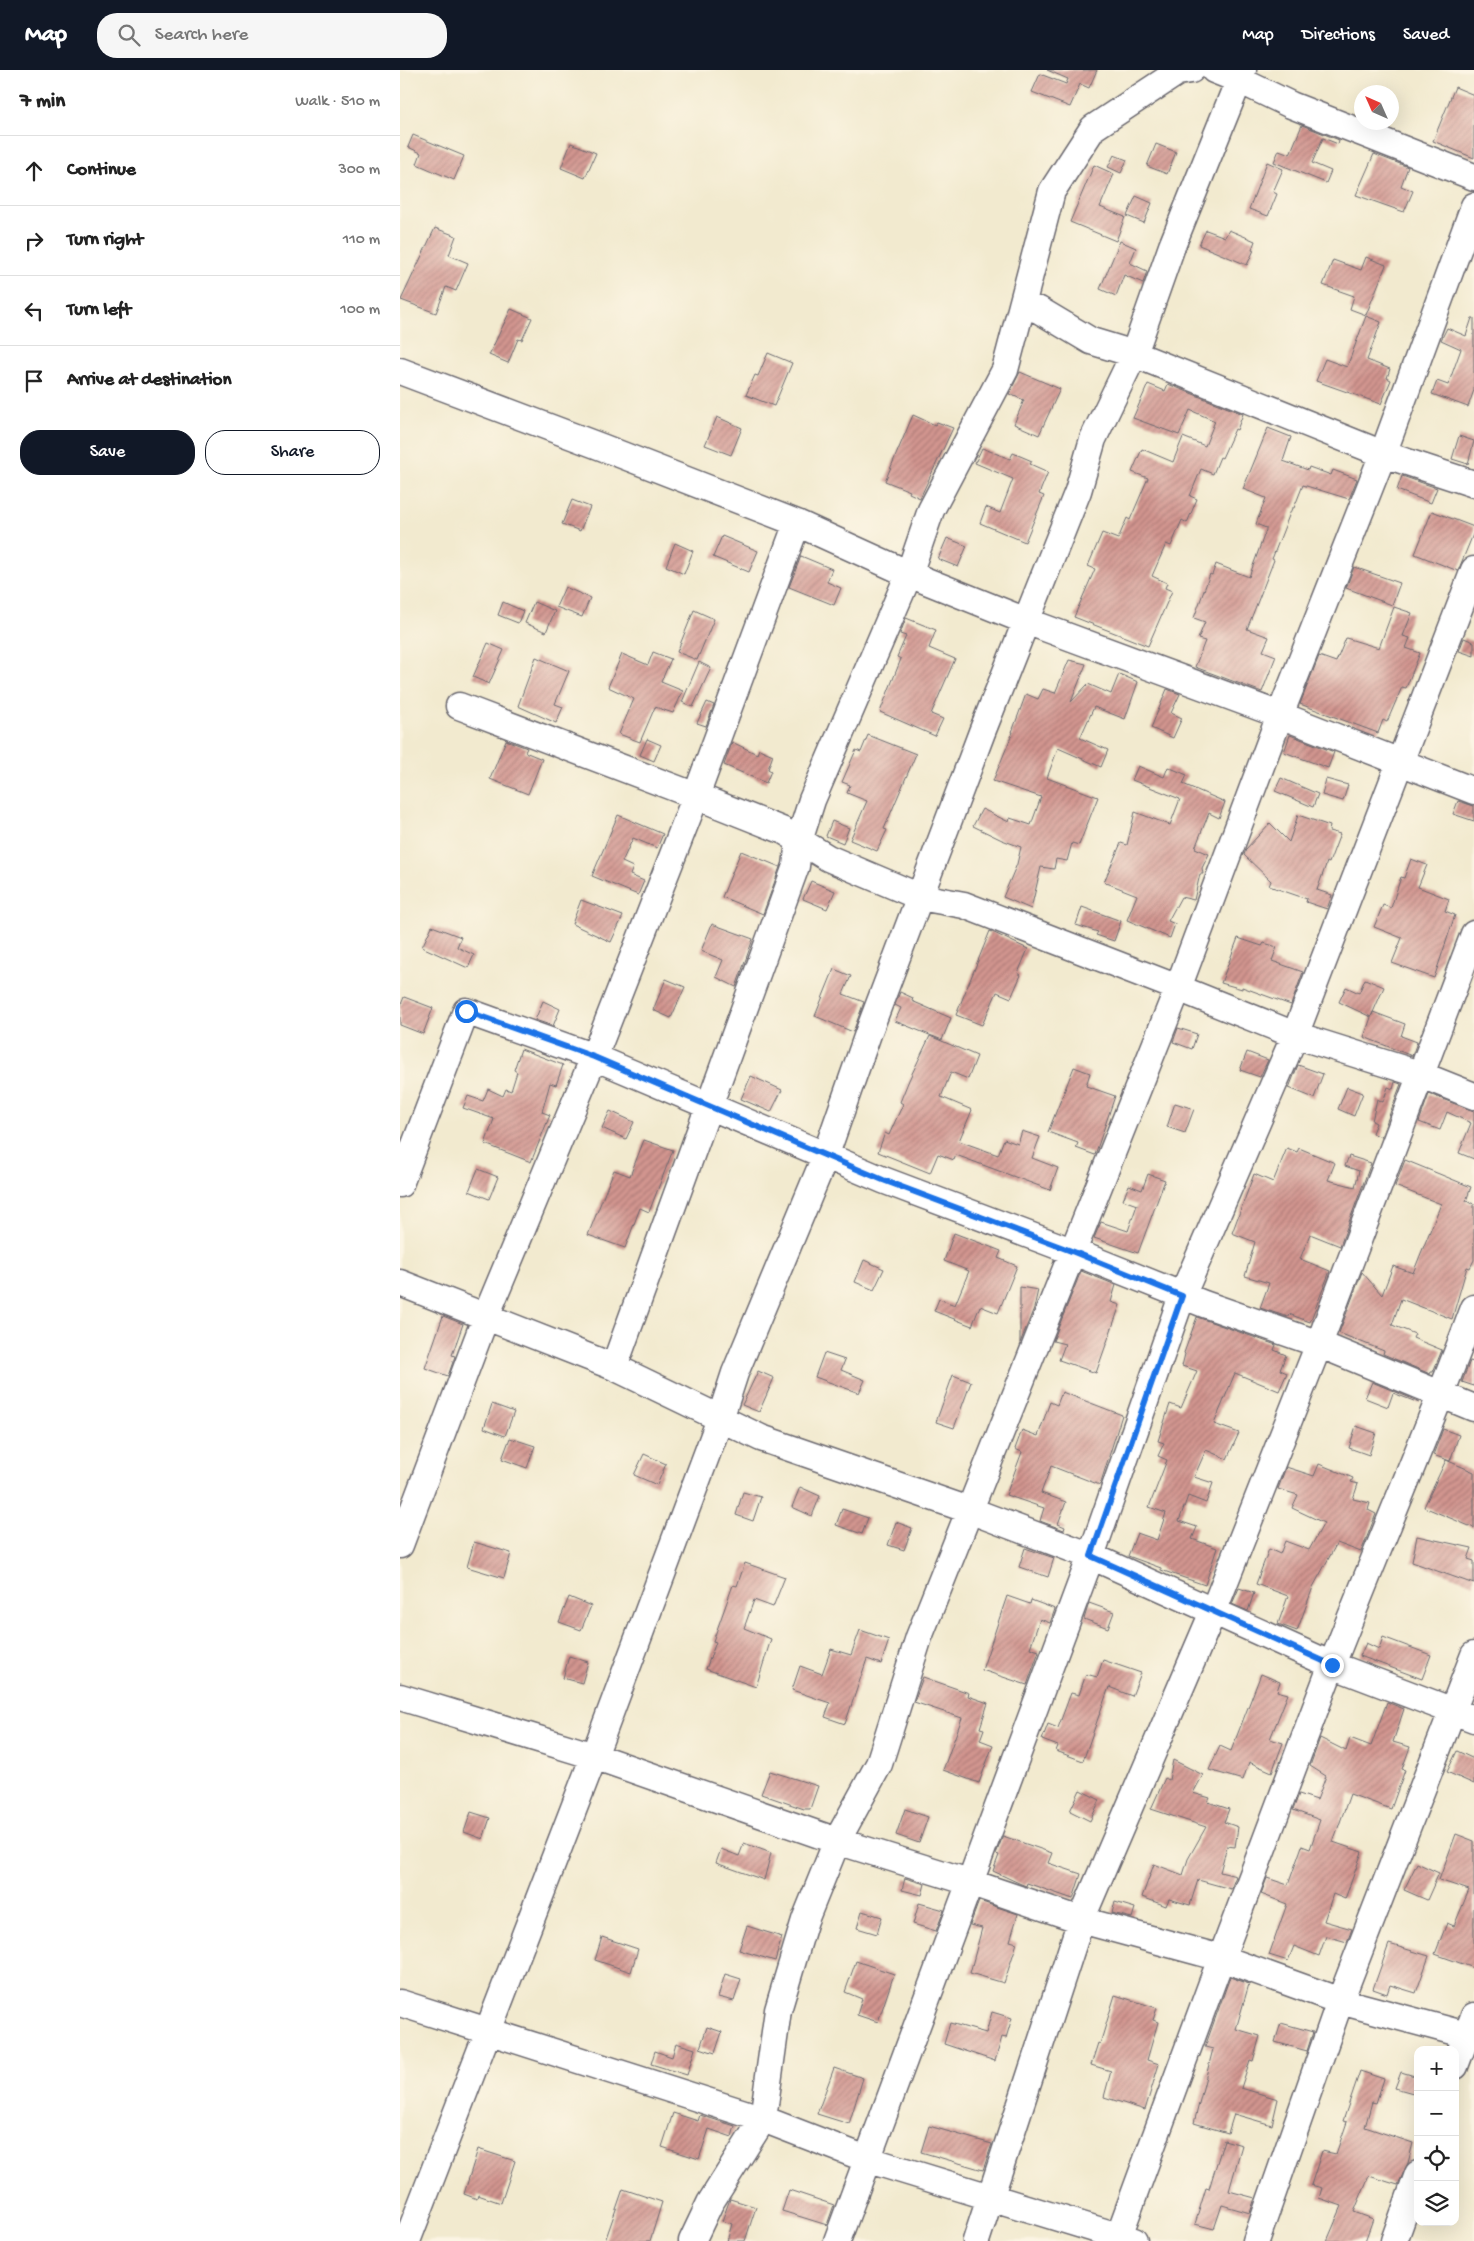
<!DOCTYPE html>
<html lang="en">
<head>
<meta charset="utf-8">
<style>
  :root { --surface:#fff; --page:#f6f6f6; --text:#222; --muted:#767676; --line:#e0e0e0; --accent:#111827 }
  body { margin:0; font-family:"Gochi Hand",sans-serif; background:var(--page); color:var(--text) }
  .controls { position:absolute; right:15px; bottom:15px; display:grid; overflow:hidden; border-radius:10px; box-shadow:0 5px 20px #0002 }
  .controls button { width:45px; height:45px; display:grid; place-items:center; padding:0; border:0; border-bottom:1px solid var(--line); background:var(--surface); color:var(--text); font:25px sans-serif }
  .compass { position:absolute; left:954px; top:15px; width:45px; height:45px; border-radius:50%; background:var(--surface); box-shadow:0 5px 20px #0002; rotate:315deg }
  .stop { position:absolute; width:15px; height:15px; margin:-11px; border:4px solid #1a73e8; border-radius:50%; background:#fff }
  .stop.end { background:#1a73e8; border-color:#fff; box-shadow:0 1px 5px #0008 }
  .list { margin:0; padding:0; list-style:none }
  h2 { display:flex; justify-content:space-between; align-items:center; height:65px; margin:0; padding:0 20px; font-size:21px }
  h2 small { font-size:16px; font-weight:400; color:var(--muted) }
  .list li { display:grid; grid-template-columns:32px 1fr auto; gap:15px; align-items:center; box-sizing:border-box; height:70px; padding:0 20px; border-top:1px solid var(--line) }
  .list b { display:block; font-size:19px; white-space:nowrap }
  .list em { font-size:16px; font-style:normal; color:var(--muted) }
  .actions { display:flex; gap:10px; padding:15px 20px }
  .actions a { flex:1; padding:11px 0; border:1px solid var(--accent); border-radius:20px; text-align:center; font-size:18px; color:var(--accent) }
  .actions .main { background:var(--accent); color:#fff }
  .icon { flex:none; width:28px; height:28px; fill:none; stroke:currentColor; stroke-width:2; stroke-linecap:round; stroke-linejoin:round }
  .map { position:relative; flex:none; width:1074px; height:2171px; overflow:hidden }
  header { display:flex; align-items:center; gap:30px; box-sizing:border-box; height:70px; padding:0 25px; background:var(--accent); color:#fff }
  header strong { font-size:24px }
  nav { display:flex; gap:28px; margin-inline-start:auto; font-size:18px }
  .search { width:350px; height:45px; background:var(--page); display:flex; align-items:center; gap:12px; box-sizing:border-box; padding:0 18px; border-radius:20px; color:var(--muted); font-size:19px }
  main { display:flex }
  aside { flex:1; background:var(--surface) }
  .map>svg:first-child { display:block }
</style>
</head>
<body>
<header>
<strong>Map</strong>
<div class="search"><svg class="icon" aria-label="search" viewBox="0 0 24 24"><circle cx="10" cy="10" r="6"/><path d="M15 15l6 6"/></svg>Search here</div>
<nav><a>Map</a><a>Directions</a><a>Saved</a></nav>
</header>
<main>
<aside>
<h2>7 min<small>Walk · 510 m</small></h2>
<ul class="list">
<li><svg class="icon" aria-label="ahead" viewBox="0 0 24 24"><path d="M12 20V5M6 11l6-6 6 6"/></svg><div><b>Continue</b></div><em>300 m</em></li>
<li><svg class="icon" aria-label="right" viewBox="0 0 24 24"><path d="M7 20v-9h11M14 6l5 5-5 5"/></svg><div><b>Turn right</b></div><em>110 m</em></li>
<li><svg class="icon" aria-label="left" viewBox="0 0 24 24"><path d="M17 20v-9H6M10 6l-5 5 5 5"/></svg><div><b>Turn left</b></div><em>100 m</em></li>
<li><svg class="icon" aria-label="arrive" viewBox="0 0 24 24"><path d="M6 21V4h12l-3 4 3 4H6"/></svg><div><b>Arrive at destination</b></div></li>
</ul>
<div class="actions"><a class="main">Save</a><a>Share</a></div>
</aside>
<div class="map">
<svg width="1074" height="2171" viewBox="0 0 1074 2171">
  <defs>
    <pattern id="building-hatch" width="6" height="6" patternUnits="userSpaceOnUse" patternTransform="scale(1.25)"><rect width="6" height="6" fill="#d2958f"/><path d="M-1 1l2-2M0 6l6-6M5 7l2-2" fill="none" stroke="#aa7976"/></pattern>
  </defs>
  <rect width="100%" height="100%" fill="#fcf5e5"/>
  <filter id="ink" filterUnits="userSpaceOnUse"><feTurbulence type="fractalNoise" baseFrequency=".02" numOctaves="2"/><feDisplacementMap in="SourceGraphic" scale="10" xChannelSelector="R" yChannelSelector="G"/><feConvolveMatrix kernelMatrix="1 2 1 2 8 2 1 2 1" color-interpolation-filters="sRGB"/></filter>
  <filter id="wash" filterUnits="userSpaceOnUse"><feTurbulence type="fractalNoise" baseFrequency=".0096" numOctaves="4" result="noise"/><feDisplacementMap in="SourceGraphic" scale="20" xChannelSelector="R" yChannelSelector="G"/><feGaussianBlur stdDeviation="1.12" result="paint"/><feColorMatrix in="noise" values="0 0 0 0 0 0 0 0 0 0 0 0 0 0 0 0 0 1.4 0 .05"/><feComposite in="paint" operator="in"/></filter>
  <g filter="url(#wash)">
    <rect width="100%" height="100%" fill="#f2eacf"/>
    <g id="blocks">
      <path fill="url(#building-hatch)" d="M647 0H697L689 18 680 14 670 37 632 22 640 4 666 14 668 9Z
        M1055 17 1074 25V88L1033 71Z
        M902 55 939 70 938 74 923 68 912 93 931 101 926 113 874 92 879 80 890 84Z
        M13 65 64 86 54 110 17 94 21 83 8 77Z
        M171 73 196 83 185 108 161 98Z
        M756 74 776 82 767 104 747 96Z
        M974 84 1008 97 1001 116 1013 121 1004 142 956 125Z
        M714 85 727 90 721 103 708 97Z
        M867 92 883 99 873 122 877 124 868 146 849 139Z
        M694 95 714 104 700 137 725 147 716 171 670 152Z
        M736 126 752 133 744 153 727 146Z
        M35 158 56 166 49 185 68 193 56 221 46 217 36 243 1 230Z
        M806 160 825 167 829 160 855 171 852 179 854 180 847 195 799 175Z
        M720 171 736 178 730 193 747 201 743 213 724 205 716 226 700 219Z
        M966 187 986 195 966 245 950 239 954 226 923 215 933 190 961 200Z
        M111 239 132 248 122 270 118 269 108 293 89 285Z
        M966 246 981 252 967 290 990 299 987 308 991 310 981 334 916 311 925 289 947 297Z
        M1072 248H1074V320L1068 337 1032 324 1037 311 1048 315 1061 279 1041 270 1047 258 1066 266Z
        M368 283 392 293 374 336 346 325 355 305 358 306Z
        M620 302 660 319 639 365 614 354 624 330 609 324Z
        M748 314 765 321 768 314 843 344 837 360 835 359 822 388 820 387 813 404 801 399 790 426 797 429 787 453 782 450 771 476 766 474 752 506 767 513 765 518 772 521 748 576 674 547 695 499 688 496 702 463 718 469 727 448 730 450 748 408 732 402 742 379 773 392 783 367 805 376 815 351 790 340 779 365 733 348Z
        M513 345 535 355 537 352 553 358 520 428 509 423 510 421 485 411Z
        M317 347 342 358 331 385 305 375Z
        M868 358 891 367 883 391 908 400 909 397 931 405 933 400 957 409 949 429 903 415 894 438H892L872 489 874 490 847 559 869 567 863 581 876 586 862 622 795 597 805 571 798 569 805 552 794 548 810 504 812 505 816 494 849 507 866 460V458L856 454 866 428 843 419Z
        M1059 366 1074 371 1068 394 1052 389Z
        M582 378 610 389 613 383 632 391 630 394 648 402 639 424 644 426 625 472 580 453 586 437 600 443 613 409 575 393Z
        M1002 406 1037 418 1031 433 997 420Z
        M172 430 190 437 180 461 162 454Z
        M1032 441 1074 457V462L1058 501 1015 484Z
        M322 466 358 481 349 502 313 487Z
        M547 468 567 476 558 497 538 489Z
        M275 473 293 481 284 504 266 496Z
        M401 486 432 499 427 512 441 518 434 535 389 517Z
        M954 497 1000 513 992 535 946 518Z
        M165 517 190 528 182 547 156 537Z
        M103 532 123 541 118 553 98 545Z
        M134 532 155 541 146 562 125 553Z
        M994 537 1012 543 1003 566 1010 568 1006 578 1020 583 1006 618 1002 617 987 652 983 650 978 663 900 634 919 586 936 592 946 568 979 578Z
        M294 540 314 549 297 590 277 582Z
        M506 548 536 560 529 578 555 589 531 644 543 649 535 666 480 642 501 589 497 587 506 566 500 564Z
        M1064 568 1074 572V586L1059 581Z
        M88 573 104 580 89 614 73 607Z
        M253 582 271 589 261 612 283 621 273 643 255 637 240 672 219 664 234 629 208 617 222 584 248 595Z
        M136 587 169 601 155 634 163 637 156 653 118 636Z
        M669 590 686 594 671 632 688 614 711 624 719 604 738 612 725 649 694 637 680 668 708 680 701 697 658 678 647 708 698 727 679 775 672 773 667 791 656 789 654 799 641 797 631 839 603 827 617 794 621 777 602 770 573 756 582 739 609 752 610 748 631 755 641 727 593 711 613 662H612L626 624 638 629 643 619 655 623Z
        M299 592 311 598 293 637 282 632Z
        M767 619 780 624 771 643 782 648 773 668 751 658Z
        M307 632 314 635 306 656 297 653Z
        M468 665 516 684 484 759 487 760 477 781 450 770 467 731 447 723 450 715 442 712 456 680 461 682Z
        M890 665 934 682 928 698 884 682Z
        M247 669 261 675 254 691 240 685Z
        M106 670 127 678 125 682 142 689 128 724 90 709Z
        M332 672 357 684 359 679 373 685 368 699 371 701 366 713 324 695Z
        M738 696 764 707 768 697 787 705 783 714 825 732 819 748 809 743 795 778 809 784 802 798 803 804H800L794 830 781 827 768 851 775 854 770 868 727 850 737 825 704 812 721 773 727 775 735 742 770 755 780 729 732 710Z
        M881 708 918 724 913 737 875 721Z
        M926 709 948 715 943 731 922 725Z
        M1058 731 1074 736V751L1053 744Z
        M218 745 263 764 257 778 233 768 222 792 233 797 230 805 244 811 238 825 192 806Z
        M898 745 930 756 929 761 940 764 929 793 927 792 917 820 932 825 927 839 906 832 907 829 869 816 871 811 844 785 846 779 870 753 889 772Z
        M432 751 449 758 443 773 426 766Z
        M341 781 380 797 363 844 322 827Z
        M1011 789 1027 795 1018 817 1049 829 1045 841 1055 845 1034 908 992 893 1002 868 974 857 983 835 991 838 1001 807 1004 808Z
        M411 811 435 821 427 839 403 829Z
        M181 830 223 846 211 872 172 854Z
        M682 837 721 851 714 871 696 865 698 862 676 855Z
        M312 854 353 869 336 917 316 907 323 890 301 881Z
        M32 856 61 867 57 877 74 885 68 898 22 877Z
        M590 861 628 879 618 903 621 905 611 928 597 922 582 955 556 945Z
        M838 868 862 876 864 873 877 877 872 891 903 902 891 935 842 917V919L821 913Z
        M434 899 451 906 443 924 464 932 453 962 415 946Z
        M266 909 285 917 271 948 253 940Z
        M965 909 984 917 971 947 939 932 946 917 959 923Z
        M500 922 513 928 512 931 551 948 542 970 495 951 501 938 495 935Z
        M4 927 33 938 23 964 0 955V937Z
        M143 931 160 939 153 956 135 950Z
        M973 942 1005 954 1001 966 1017 972 1012 986 964 967Z
        M778 958 797 964 792 979 773 972Z
        M530 966 577 986 568 1009 551 1002 541 1027 572 1040 559 1071 598 1085 604 1069 618 1074 622 1061 640 1067 632 1088 658 1098 650 1120 556 1085 554 1090 538 1084 530 1103 478 1082 485 1063 489 1065 503 1034 500 1032 509 1010Z
        M121 979 163 995 156 1015 150 1013 142 1042 150 1045 131 1092 85 1074 94 1049 63 1038 68 1026 83 1031 88 1019 103 1026 106 1019 111 1021 117 1002 114 1000Z
        M847 982 868 990 860 1007 840 1000Z
        M898 995 923 1004 914 1028 889 1018Z
        M674 997 690 1003 686 1016 715 1026 695 1085 676 1078 678 1073 648 1062Z
        M351 1006 382 1020 371 1042 341 1029Z
        M995 1012 1001 1014 981 1067 972 1063 976 1053 972 1051 977 1029 983 1032 988 1017 993 1019Z
        M947 1017 963 1023 954 1046 938 1039Z
        M1029 1024 1074 1041V1089L1059 1083 1071 1053 1047 1042 1040 1060 1019 1052Z
        M775 1033 794 1039 785 1063 767 1057Z
        M210 1041 234 1052 226 1069 202 1058Z
        M244 1070 273 1080 249 1142 240 1138 225 1178 188 1165 214 1100 230 1106Z
        M887 1078 897 1082 899 1078 935 1093 928 1110 955 1117 959 1101 945 1096 949 1086 971 1093 940 1176 910 1164 900 1189 930 1201 910 1252 889 1244 888 1247 860 1238 869 1213 845 1206 855 1172 832 1163 854 1104 873 1112Z
        M1005 1090 1071 1117 1066 1131 1074 1134V1190L1070 1198 1067 1197 1052 1249 1001 1229 992 1255 1015 1264 1013 1268 1042 1280 1033 1302H1031L1030 1304 983 1284 984 1281 939 1263 962 1202 982 1225 993 1196 1013 1203 1041 1134 995 1116Z
        M78 1099 98 1107 89 1129 69 1121Z
        M748 1104 765 1110 738 1183 694 1168 701 1152 728 1161 737 1135 723 1130 729 1115 742 1120Z
        M554 1163 601 1181 598 1188 617 1196 598 1243 580 1236 572 1256 534 1241 539 1229 555 1235 569 1201 544 1191Z
        M464 1190 484 1199 474 1220 455 1212Z
        M681 1201 716 1215 711 1232 720 1235 696 1303 659 1290 665 1274 653 1271Z
        M620 1217 638 1220 634 1238 620 1273Z
        M43 1246 63 1254 52 1285 55 1286 48 1306 25 1298Z
        M797 1247 876 1275 874 1280 886 1285 880 1300 887 1303 879 1321 835 1303 814 1354 839 1363 827 1389 806 1380 794 1407 813 1413 806 1433 788 1426 779 1451 797 1457 792 1469 817 1478 805 1515 761 1500V1498L728 1486 737 1463 757 1470 766 1443 749 1437 767 1390 758 1386 764 1373 758 1371 770 1334 781 1338 797 1301 782 1296 785 1284 784 1283Z
        M424 1283 445 1290 441 1300 465 1310 459 1323 415 1307Z
        M1070 1291 1074 1292V1316L1062 1312Z
        M358 1301 374 1308 359 1342 342 1335Z
        M553 1305 571 1312 554 1358 536 1352Z
        M972 1312 1020 1332 1019 1333 993 1323 988 1337 965 1328Z
        M662 1322 722 1345 700 1415 651 1396 641 1423 666 1432 658 1454 665 1457 664 1460 640 1451 644 1438 606 1425 622 1382 615 1379 622 1360 638 1366 650 1332 657 1335Z
        M92 1334 114 1342 105 1366 84 1358Z
        M956 1356 976 1363 969 1385 949 1378Z
        M1043 1359 1059 1365 1050 1391 1033 1385Z
        M110 1368 135 1376 127 1398 102 1389Z
        M244 1384 266 1394 257 1415 234 1405Z
        M1046 1390 1074 1402V1458L1024 1437Z
        M919 1394 953 1408 951 1412 958 1414 953 1429 970 1433 968 1440 976 1444 961 1482 937 1473 913 1517 897 1561 878 1554 888 1526 856 1514 869 1479 880 1484 885 1471 909 1480 924 1453 892 1438 898 1425 878 1419 886 1397 914 1406Z
        M400 1417 420 1426 412 1446 392 1437Z
        M343 1422 361 1427 353 1451 336 1445Z
        M442 1439 468 1448 462 1464 436 1455Z
        M496 1452 512 1458 504 1480 488 1475Z
        M1017 1466 1072 1478 1068 1489 1074 1491V1514L1012 1492Z
        M74 1472 111 1483 104 1508 67 1497Z
        M625 1478 654 1488 648 1507 619 1497Z
        M345 1493 385 1507 373 1537 354 1530 344 1558 371 1569 356 1617 306 1599 316 1572 313 1571 333 1515 337 1516Z
        M839 1518 854 1523 848 1541 832 1534Z
        M607 1526 630 1534 631 1530 655 1539 650 1553 640 1549 630 1578 639 1581 627 1615 582 1600Z
        M169 1527 191 1536 181 1560 159 1552Z
        M689 1533 714 1542 708 1558 684 1549Z
        M460 1560 489 1570 481 1594 467 1589 445 1654 425 1647 430 1633 392 1620 400 1596 422 1604 431 1579 451 1585Z
        M983 1567 1031 1585 1022 1609 960 1586 966 1573 979 1579Z
        M169 1586 188 1592 182 1613 163 1608Z
        M703 1590 741 1603 732 1626 709 1617 683 1691 656 1681 658 1676 642 1670 648 1654 658 1658 671 1623 679 1625 686 1604 697 1607Z
        M861 1604 880 1612 877 1621 888 1624 870 1669 883 1673 872 1702 849 1692 843 1710 809 1700 820 1676 831 1681Z
        M523 1607 569 1623 568 1626 588 1633 580 1658 584 1659 580 1670 593 1675 579 1713 543 1700 562 1648 514 1632Z
        M987 1632 1004 1639 993 1672 1010 1677 1002 1699 1005 1700 991 1739 950 1724 933 1772 962 1782 945 1829 933 1824 924 1851 952 1859 947 1872 926 1866 919 1886 894 1876 888 1891 869 1885 887 1834 861 1824 867 1808 888 1815 902 1776 910 1779 920 1750 893 1740 899 1724 917 1730 926 1706 910 1696 920 1668 946 1681 950 1668 971 1676Z
        M1057 1681 1074 1689V1714L1047 1702Z
        M773 1690 803 1705 793 1723 810 1728 808 1732 829 1739 824 1752 838 1757 835 1777 827 1776 820 1802 836 1806 831 1819 798 1810 790 1835 769 1829 766 1836 742 1827 754 1794 783 1805 788 1789 806 1757 751 1739 765 1708 769 1710Z
        M370 1701 418 1716 410 1739H404L361 1724Z
        M680 1720 700 1730 690 1751 670 1741Z
        M505 1739 528 1747 519 1773 496 1765Z
        M71 1742 90 1748 83 1769 64 1762Z
        M1056 1764 1074 1771V1898L1035 1884 1047 1853 1054 1856 1069 1820 1039 1810Z
        M603 1766 652 1783 648 1793 681 1804 673 1829 627 1813 626 1816 621 1814 593 1801 599 1785 596 1784Z
        M344 1773 371 1783 364 1810 316 1793 321 1779 339 1786Z
        M1017 1793 1039 1803 1027 1830 1004 1820Z
        M505 1808 525 1814 522 1825 502 1820Z
        M579 1831 618 1844 610 1871 617 1873 604 1913 570 1903 582 1858 570 1855Z
        M715 1832 735 1838 732 1848 712 1843Z
        M519 1833 544 1840 536 1861 513 1854Z
        M462 1841 482 1847 477 1864 457 1858Z
        M347 1856 382 1867 375 1891 339 1880Z
        M202 1867 238 1879 231 1902 195 1890Z
        M989 1874 1029 1886 1016 1923 990 1915 987 1924 973 1919Z
        M456 1891 494 1904 478 1952 457 1945 462 1929 445 1922Z
        M325 1904 341 1909 334 1931 318 1927Z
        M830 1907 849 1914 836 1959 860 1966 853 1991 850 1990 841 2018 878 2029 872 2055 834 2044 828 2063 794 2053 813 1979 805 1977Z
        M715 1925 757 1938 753 1950 758 1952 747 1990 759 1994 745 2040 704 2027 711 2001 691 1995 698 1973 700 1974Z
        M592 1942 612 1948 606 1968 602 1967 595 1991 544 1974 550 1953 586 1963Z
        M881 1953 913 1962 907 1981 875 1972Z
        M307 1957 322 1962 315 1983 300 1978Z
        M276 1973 295 1979 287 2005 251 1994 255 1981 272 1987Z
        M434 1998 463 2008 449 2054 417 2044Z
        M960 2001 984 2009 976 2033 972 2032 965 2057 1013 2073 1008 2093 998 2115 969 2106 954 2142 973 2149 965 2171H927L942 2136 919 2128 922 2118 911 2115 922 2081 936 2084 947 2052 943 2051Z
        M1001 2002 1018 2007 1013 2023 995 2018Z
        M273 2043 298 2051 300 2045 335 2056 332 2067 309 2059 299 2089 262 2077Z
        M529 2056 592 2074 583 2100 521 2082Z
        M824 2070 842 2075 829 2121 855 2128 850 2143 822 2135 814 2159 795 2154 806 2118 809 2119Z
        M78 2079 115 2091 101 2133 78 2125 77 2129 64 2124Z
        M223 2119 262 2132 250 2171H205Z
        M389 2120 434 2135 427 2155 382 2141Z
        M330 2129 356 2137 345 2171H327L332 2154 322 2151Z"/>
    </g>
  </g>
  <g filter="url(#ink)">
    <use href="#blocks" fill-opacity="0" stroke="#6b686f" stroke-width="1"/>
    <g fill="none" stroke-linecap="round" stroke-linejoin="round">
      <g stroke="#6b686f" stroke-width="29">
        <path id="minor" d="M814 0 839 10 891 35 1074 107
          M622 235 639 240 691 271 734 284 983 384 1074 414
          M0 301 204 378 397 453 509 504 626 551 880 645 1074 721
          M59 636 296 726 384 761 428 788 520 827 564 835 778 918 895 965 1019 1004 1074 1026
          M0 1114 66 941 194 987 483 1110 674 1182 804 1234 919 1274 1074 1338
          M0 1213 214 1297 361 1368 569 1440 691 1486 932 1595 1074 1649
          M214 1297C276 1130 335 963 396 796L399 771 412 730 509 504 531 440 605 300 652 121 693 58 778 2 791 0
          M0 1475 86 1246 194 987 296 726 397 453
          M0 1627 194 1686 437 1771 569 1812 681 1850 821 1888 940 1931 1074 1967
          M0 1933 363 2049 469 2090 734 2171
          M1055 1996 1074 1946
          M7 2171 194 1686 320 1349 335 1303 425 1087 469 961 582 662 678 421 693 369 734 284 772 176 843 0
          M292 2171 310 2133 363 2049 378 1940 405 1850 437 1771 479 1694 519 1567 778 918 880 645 983 384 1074 136
          M437 2171 691 1486 782 1226 895 965 1074 500
          M576 2171 681 1850 813 1542 919 1274 1074 864
          M717 2171C787 1979 858 1788 931 1597 978 1477 1029 1359 1074 1238
          M856 2171 940 1931 1074 1585
          M994 2171 1018 2104"/>
      </g>
      <use href="#minor" stroke="#fff" stroke-width="26"/>
    </g>
  </g>
  <g fill="none" stroke-linecap="round" stroke-linejoin="round" filter="url(#ink)">
    <path stroke="#1a73e8" stroke-width="6" d="M66 941 194 987 483 1110 674 1182 782 1226 691 1486 932 1595"/>
  </g>
</svg>
<div class="controls">
<button>+</button>
<button>−</button>
<button><svg class="icon" aria-label="locate" viewBox="0 0 24 24"><circle cx="12" cy="12" r="6"/><path d="M12 2v4M12 18v4M2 12h4M18 12h4"/></svg></button>
<button><svg class="icon" aria-label="layers" viewBox="0 0 24 24"><path d="M12 4l9 5-9 5-9-5zM3 14l9 5 9-5"/></svg></button>
</div>
<svg class="compass" viewBox="-18 -18 36 36"><path d="M0-13l5 13h-10z" fill="#e53935"/><path d="M0 13l5-13h-10z" fill="#767676"/></svg>
<div class="stop" style="left:66px;top:941px"></div>
<div class="stop end" style="left:932px;top:1595px"></div>
</div>
</main>
</body>
</html>
